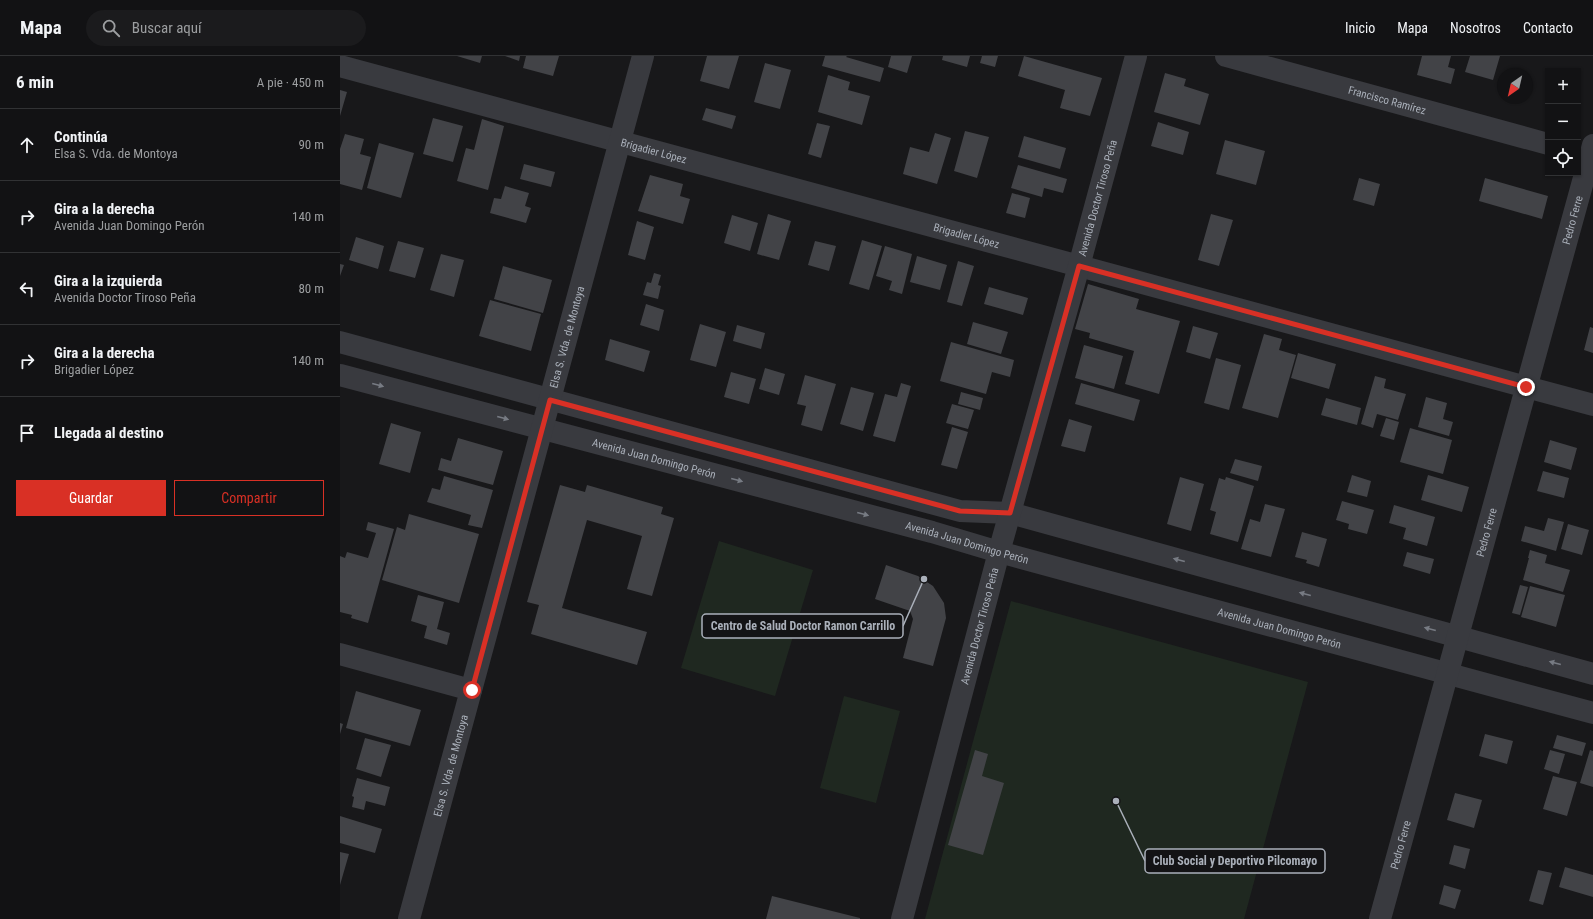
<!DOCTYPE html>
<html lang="es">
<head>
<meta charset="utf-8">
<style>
  :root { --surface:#121214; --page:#1b1b1d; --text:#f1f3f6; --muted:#9c9ea0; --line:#313234; --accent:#d93025 }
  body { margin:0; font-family:"Roboto Condensed",sans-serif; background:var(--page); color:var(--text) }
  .controls { position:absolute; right:12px; top:12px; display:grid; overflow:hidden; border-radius:0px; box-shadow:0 1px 3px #0004 }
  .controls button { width:36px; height:36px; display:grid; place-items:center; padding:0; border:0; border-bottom:1px solid var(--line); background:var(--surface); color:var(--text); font:20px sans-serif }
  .compass { position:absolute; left:1157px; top:12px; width:36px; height:36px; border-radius:50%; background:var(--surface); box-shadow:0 1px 3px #0004; rotate:214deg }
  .stop { position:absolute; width:12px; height:12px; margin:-9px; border:3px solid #d93025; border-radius:50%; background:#fff }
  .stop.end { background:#d93025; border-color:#fff; box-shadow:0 1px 4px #0008 }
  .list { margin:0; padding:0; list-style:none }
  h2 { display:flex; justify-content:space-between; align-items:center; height:52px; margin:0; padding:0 16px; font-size:17px }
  h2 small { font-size:13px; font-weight:400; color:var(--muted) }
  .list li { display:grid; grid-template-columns:26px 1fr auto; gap:12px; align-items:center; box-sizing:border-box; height:72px; padding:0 16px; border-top:1px solid var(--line) }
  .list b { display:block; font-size:15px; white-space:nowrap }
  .list p { margin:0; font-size:13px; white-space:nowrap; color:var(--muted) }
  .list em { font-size:13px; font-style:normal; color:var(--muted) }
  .actions { display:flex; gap:8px; padding:12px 16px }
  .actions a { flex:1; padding:9px 0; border:1px solid var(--accent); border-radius:0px; text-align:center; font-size:14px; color:var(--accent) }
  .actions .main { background:var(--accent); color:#fff }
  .icon { flex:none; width:22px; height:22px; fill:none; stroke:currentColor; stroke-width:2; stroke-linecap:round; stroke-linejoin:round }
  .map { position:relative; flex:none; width:1253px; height:863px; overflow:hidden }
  header { display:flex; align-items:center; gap:24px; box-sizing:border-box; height:56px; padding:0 20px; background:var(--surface); border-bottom:1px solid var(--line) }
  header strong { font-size:19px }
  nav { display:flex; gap:22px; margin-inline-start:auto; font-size:14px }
  .search { width:280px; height:36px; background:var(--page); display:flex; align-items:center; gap:10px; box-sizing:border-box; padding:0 14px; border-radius:22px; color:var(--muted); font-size:15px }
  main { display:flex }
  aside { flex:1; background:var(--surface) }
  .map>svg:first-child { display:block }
</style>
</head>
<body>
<header>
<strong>Mapa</strong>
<div class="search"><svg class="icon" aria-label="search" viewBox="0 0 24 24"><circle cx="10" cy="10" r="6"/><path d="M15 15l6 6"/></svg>Buscar aquí</div>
<nav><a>Inicio</a><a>Mapa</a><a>Nosotros</a><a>Contacto</a></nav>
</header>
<main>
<aside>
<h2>6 min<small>A pie · 450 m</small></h2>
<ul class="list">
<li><svg class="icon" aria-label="ahead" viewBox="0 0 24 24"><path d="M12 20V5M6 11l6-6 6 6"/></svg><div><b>Continúa</b><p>Elsa S. Vda. de Montoya</p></div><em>90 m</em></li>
<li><svg class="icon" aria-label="right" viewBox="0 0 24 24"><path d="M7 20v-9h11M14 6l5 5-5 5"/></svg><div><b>Gira a la derecha</b><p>Avenida Juan Domingo Perón</p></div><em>140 m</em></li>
<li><svg class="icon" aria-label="left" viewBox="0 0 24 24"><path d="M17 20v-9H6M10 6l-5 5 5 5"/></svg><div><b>Gira a la izquierda</b><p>Avenida Doctor Tiroso Peña</p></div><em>80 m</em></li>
<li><svg class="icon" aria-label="right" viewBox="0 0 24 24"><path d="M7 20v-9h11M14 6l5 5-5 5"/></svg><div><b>Gira a la derecha</b><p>Brigadier López</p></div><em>140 m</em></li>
<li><svg class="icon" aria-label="arrive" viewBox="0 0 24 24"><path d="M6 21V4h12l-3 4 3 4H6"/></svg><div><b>Llegada al destino</b></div></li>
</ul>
<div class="actions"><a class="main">Guardar</a><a>Compartir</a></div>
</aside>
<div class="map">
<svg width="1253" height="863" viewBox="0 0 1253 863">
  <rect width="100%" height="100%" fill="#18181a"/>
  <path fill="#1f2820" d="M379 485 473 514 435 640 341 612Z
    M671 545 968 626 904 863H585Z
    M504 640 560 655 536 747 480 732Z"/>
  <path fill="#424347" d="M117 0H142L140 7Z
    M165 0H180L179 5Z
    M186 0H219L213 20 183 12Z
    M367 0H399L389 33 360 25Z
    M485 0H507L506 1 544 12 540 26 482 10Z
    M551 0H572L567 17 548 11Z
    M603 0H630L627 11 602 4Z
    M642 0H658L655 11 640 7Z
    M684 0 762 22 750 60 720 52 725 34 678 20Z
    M1082 0H1111L1108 11 1115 13 1111 28 1077 19Z
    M1130 0H1160L1153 24 1125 16Z
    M425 7 451 14 440 53 414 46Z
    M825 17 846 23 844 30 869 38 860 69 814 56Z
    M488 19 510 26 508 34 530 40 522 69 478 56Z
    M0 34 7 36 0 60Z
    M366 52 396 60 392 73 362 64Z
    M93 62 123 70 113 106 83 98Z
    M142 63 164 70 148 134 117 125 126 92 134 94Z
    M818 66 849 76 843 99 811 90Z
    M477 67 490 70 481 102 468 98Z
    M625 75 649 81 637 122 614 115Z
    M595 77 611 82 597 128 563 118 570 91 589 96Z
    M5 78 24 83 20 98 31 101 22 134 0 128V93Z
    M684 80 726 92 720 113 678 101Z
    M885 84 925 95 916 129 876 118Z
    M39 87 74 97 61 142 27 132Z
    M184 108 215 116 211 131 180 123Z
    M678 109 727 123 723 137 704 132 702 141 671 132Z
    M310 119 343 128 340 140 350 143 343 168 298 155Z
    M1019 122 1040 128 1034 150 1013 144Z
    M1145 122 1208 140 1202 163 1139 145Z
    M165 130 189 137 185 150 191 152 186 167 150 157 154 142 161 143Z
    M672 137 690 142 685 162 666 157Z
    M428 158 451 165 439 204 417 198Z
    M871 158 893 164 879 210 858 204Z
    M392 159 418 167 410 195 384 187Z
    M297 165 314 171 305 204 288 199Z
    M16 181 44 190 38 213 9 204Z
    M522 184 542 190 529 234 509 228Z
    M58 185 84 192 75 222 49 215Z
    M475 185 496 190 489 215 468 209Z
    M545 190 572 198 562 238 549 234 552 225 536 220Z
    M101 198 124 204 114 241 90 234Z
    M577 200 607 209 600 234 570 226Z
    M618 205 634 210 622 250 607 246Z
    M0 208 4 209 0 220Z
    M163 210 212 224 203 257 154 243Z
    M314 217 321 219 318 229 321 230 318 243 303 239 307 226 311 227Z
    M748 228 799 243 796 253 840 265 819 338 785 328 794 295 749 282 750 277 735 273Z
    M649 231 688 242 683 259 644 248Z
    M150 244 201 258 191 295 139 280Z
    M306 248 324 254 319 275 300 269Z
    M633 266 668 276 661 298 627 288Z
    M360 268 386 276 376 311 350 304Z
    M397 269 425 277 421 293 393 285Z
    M853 270 878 277 870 303 846 296Z
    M1250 271 1253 272V297L1244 294Z
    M924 278 942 283 939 294 956 299 938 362 902 352Z
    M270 283 310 295 304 316 265 304Z
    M611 286 674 304 670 321 652 316 646 338 600 325Z
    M744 289 783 300 774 333 735 322Z
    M958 297 996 308 989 333 951 322Z
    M876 302 901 309 889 354 864 347Z
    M425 312 445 318 439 339 419 333Z
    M391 316 416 323 409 348 384 341Z
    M465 319 496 328 482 375 461 369 466 350 457 348Z
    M1035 320 1046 323 1044 332 1066 338 1058 364 1037 358 1033 372 1021 368Z
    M561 327 571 330 555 386 533 380 545 338 557 341Z
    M741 327 800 344 794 365 735 348Z
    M511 331 534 337 523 375 500 368Z
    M621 336 643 342 640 354 618 348Z
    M1086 341 1107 347 1103 363 1113 366 1109 380 1078 371Z
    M986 342 1021 352 1017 369 981 359Z
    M612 348 634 354 628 373 606 367Z
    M1046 362 1059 366 1054 384 1040 380Z
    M729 363 752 370 745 396 721 390Z
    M51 367 81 376 70 417 39 408Z
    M612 371 628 376 617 413 601 409Z
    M1070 372 1112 384 1103 418 1060 406Z
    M118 382 163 395 153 429 98 414 101 402 111 405Z
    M1210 384 1237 392 1231 414 1204 406Z
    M895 403 922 410 918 425 890 417Z
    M1203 415 1229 422 1224 442 1197 435Z
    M1012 419 1031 425 1027 441 1007 436Z
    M1088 419 1129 431 1122 456 1081 444Z
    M104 420 153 434 142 472 128 469 131 459 87 446 92 432 100 434Z
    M840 421 864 428 851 475 827 468Z
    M886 421 914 430 898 486 870 478 876 456 870 454 879 422 885 424Z
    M220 429 245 436 247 429 323 451 321 458 334 462 312 540 287 533 302 480 247 464 222 552 307 576 297 609 191 578 199 549 187 546Z
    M1002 445 1034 454 1027 478 1008 473 1009 468 996 464Z
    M925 448 945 453 931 501 901 493 910 463 920 466Z
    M1054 449 1095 461 1087 490 1063 483 1066 472 1049 467Z
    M69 458 139 478 119 547 42 524 57 471 65 474Z
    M1208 462 1224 466 1216 495 1181 485 1185 470 1204 475Z
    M28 466 54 473 28 567 11 562 12 559 0 556V500L5 502 7 496 28 502 36 477 26 474Z
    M1228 468 1249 474 1242 499 1221 493Z
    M962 476 987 483 979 511 966 507 967 504 955 501Z
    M1190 494 1207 499 1205 507 1230 514 1223 536 1183 524 1189 502H1188Z
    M1067 496 1094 503 1090 518 1063 510Z
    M546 509 578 520 593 530 604 547 606 562 593 610 563 602 573 563 570 555 535 543Z
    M1180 529 1188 531 1180 559 1172 557Z
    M1190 530 1225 539 1216 571 1181 561Z
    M78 539 104 546 97 573 110 577 107 589 84 582 87 570 71 565Z
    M16 635 81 654 70 690 6 672Z
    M0 667 3 668 0 678Z
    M1145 678 1173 685 1167 708 1139 700Z
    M1217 679 1246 687 1242 700 1213 692Z
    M25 682 51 689 41 721 16 713Z
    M635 694 648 698 642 720 664 727 643 799 608 789Z
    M1210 694 1225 698 1219 718 1204 713Z
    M1250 694 1253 695V731L1240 727Z
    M1213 720 1237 726 1227 760 1203 753Z
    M17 722 50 731 45 750 26 745 24 754 12 751 14 741 12 740Z
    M1115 737 1142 744 1134 772 1107 764Z
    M0 760 42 773 35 797 0 787Z
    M1114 789 1130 793 1125 813 1109 808Z
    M0 796 9 798 0 829Z
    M1225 811 1253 819V841L1219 831Z
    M1198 814 1212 817 1203 849 1189 845Z
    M1104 829 1121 834 1115 853 1099 848Z
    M432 840 520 862V863H426Z"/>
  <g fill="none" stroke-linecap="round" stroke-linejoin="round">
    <g stroke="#393a3f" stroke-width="22">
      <path id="s1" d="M886 0 1208 88"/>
      <path id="s2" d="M0 10 1253 349"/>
      <path d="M0 286 620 455 670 457 1253 618"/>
      <path id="s3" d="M0 319 592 476 659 496 1253 657"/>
      <path d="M0 598 131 634"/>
      <path id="s4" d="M69 863 303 0"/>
      <path id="s5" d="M562 863 659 496 739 210 796 0"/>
      <path id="s6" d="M1040 863 1253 89"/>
    </g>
  </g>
  <defs><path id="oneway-solid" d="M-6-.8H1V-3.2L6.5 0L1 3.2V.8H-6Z"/></defs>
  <g fill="#777b83">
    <use href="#oneway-solid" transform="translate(38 329) rotate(15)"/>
    <use href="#oneway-solid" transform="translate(163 362) rotate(15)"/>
    <use href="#oneway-solid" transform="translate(397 424) rotate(15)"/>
    <use href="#oneway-solid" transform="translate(523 458) rotate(15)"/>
    <use href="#oneway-solid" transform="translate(839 504) rotate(-165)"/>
    <use href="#oneway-solid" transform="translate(965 538) rotate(-165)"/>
    <use href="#oneway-solid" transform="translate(1090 573) rotate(-165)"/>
    <use href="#oneway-solid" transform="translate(1215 607) rotate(-165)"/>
  </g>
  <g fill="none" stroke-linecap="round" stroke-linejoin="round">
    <path stroke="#d93025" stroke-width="5" d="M132 634 210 344 620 455 670 457 739 210 1186 331"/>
  </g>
  <g text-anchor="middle" stroke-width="3.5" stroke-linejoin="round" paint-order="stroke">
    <g font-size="11" fill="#aab0ba" stroke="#131315">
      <text dy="4" stroke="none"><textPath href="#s1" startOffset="167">Francisco Ramírez</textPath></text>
      <text dy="4" stroke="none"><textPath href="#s2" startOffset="325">Brigadier López</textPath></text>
      <text dy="4" stroke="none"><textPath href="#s5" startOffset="747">Avenida Doctor Tiroso Peña</textPath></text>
      <text dy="4" stroke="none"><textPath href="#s6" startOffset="725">Pedro Ferre</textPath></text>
      <text dy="4" stroke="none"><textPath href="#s2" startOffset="649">Brigadier López</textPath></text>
      <text dy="4" stroke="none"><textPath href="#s4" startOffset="603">Elsa S. Vda. de Montoya</textPath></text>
      <text dy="4" stroke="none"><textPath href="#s3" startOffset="325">Avenida Juan Domingo Perón</textPath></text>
      <text dy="4" stroke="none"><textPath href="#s6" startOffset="401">Pedro Ferre</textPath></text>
      <text dy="4" stroke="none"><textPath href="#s3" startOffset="649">Avenida Juan Domingo Perón</textPath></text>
      <text dy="4" stroke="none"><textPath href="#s5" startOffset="303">Avenida Doctor Tiroso Peña</textPath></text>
      <text dy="4" stroke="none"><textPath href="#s3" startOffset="973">Avenida Juan Domingo Perón</textPath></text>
      <text dy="4" stroke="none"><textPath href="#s4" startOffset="159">Elsa S. Vda. de Montoya</textPath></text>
      <text dy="4" stroke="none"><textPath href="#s6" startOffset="77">Pedro Ferre</textPath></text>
    </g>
  </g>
  <path fill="none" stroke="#aab0ba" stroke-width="1.5" d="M584 523L563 570M776 745L805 805"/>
  <g fill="#aab0ba" stroke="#131315" stroke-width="1.5">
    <circle cx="584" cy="523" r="4"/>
    <circle cx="776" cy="745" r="4"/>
  </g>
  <g fill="#131315" stroke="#aab0ba" stroke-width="1.5">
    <rect x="362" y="558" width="201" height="24" rx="4"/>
    <rect x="805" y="793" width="180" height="24" rx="4"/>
  </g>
  <g font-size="12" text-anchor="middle" font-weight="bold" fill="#aab0ba">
    <text x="463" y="574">Centro de Salud Doctor Ramon Carrillo</text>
    <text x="895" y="809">Club Social y Deportivo Pilcomayo</text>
  </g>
</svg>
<div class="controls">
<button>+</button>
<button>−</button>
<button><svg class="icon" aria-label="locate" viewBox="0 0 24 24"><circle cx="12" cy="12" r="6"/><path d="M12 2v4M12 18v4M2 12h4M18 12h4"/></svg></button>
</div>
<svg class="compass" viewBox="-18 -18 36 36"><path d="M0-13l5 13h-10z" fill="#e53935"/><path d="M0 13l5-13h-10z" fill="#9c9ea0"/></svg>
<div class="stop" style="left:132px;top:634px"></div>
<div class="stop end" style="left:1186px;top:331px"></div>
</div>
</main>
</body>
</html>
